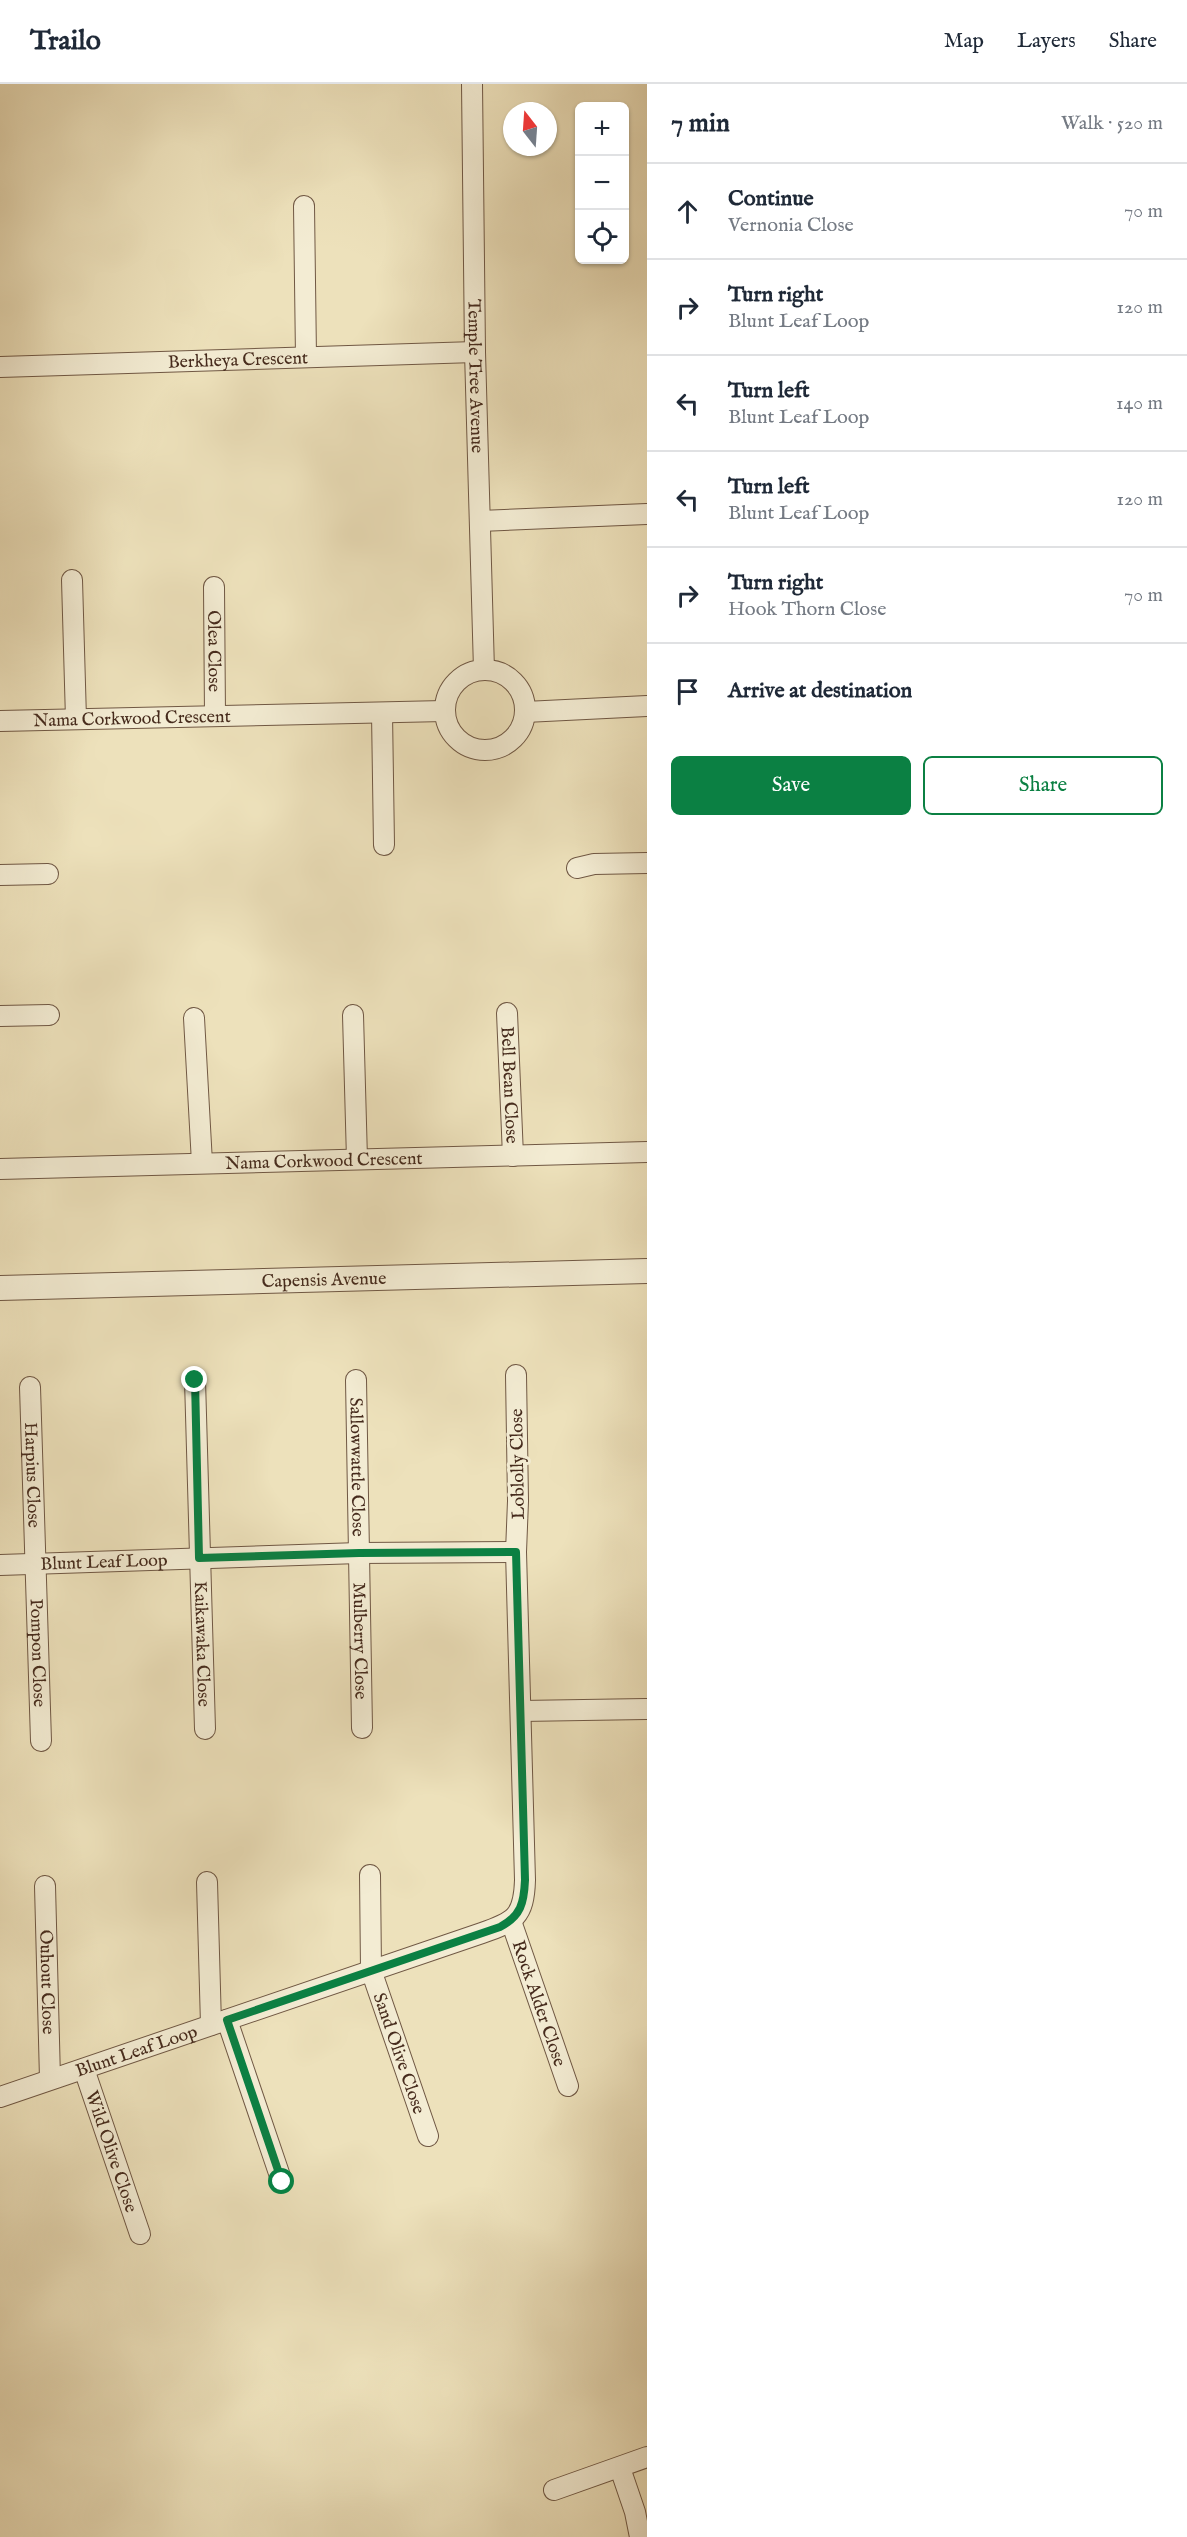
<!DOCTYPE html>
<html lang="en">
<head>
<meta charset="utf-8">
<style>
  :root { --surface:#fff; --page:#f6f6f7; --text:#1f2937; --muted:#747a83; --line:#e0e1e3; --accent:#0b8043 }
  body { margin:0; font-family:"IM FELL English",serif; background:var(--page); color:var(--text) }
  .controls { position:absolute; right:18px; top:18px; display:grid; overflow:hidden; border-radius:9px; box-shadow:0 2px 4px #0004 }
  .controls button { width:54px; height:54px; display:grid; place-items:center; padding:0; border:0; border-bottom:2px solid var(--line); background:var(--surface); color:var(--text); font:30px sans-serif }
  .compass { position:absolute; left:503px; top:18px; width:54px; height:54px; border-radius:50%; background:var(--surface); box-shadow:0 2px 4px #0004; rotate:343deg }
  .stop { position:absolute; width:18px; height:18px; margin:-14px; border:4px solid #0b8043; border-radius:50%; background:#fff }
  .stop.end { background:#0b8043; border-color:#fff; box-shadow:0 2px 6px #0008 }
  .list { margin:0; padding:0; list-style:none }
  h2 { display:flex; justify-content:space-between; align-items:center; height:78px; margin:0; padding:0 24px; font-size:26px }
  h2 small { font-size:20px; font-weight:400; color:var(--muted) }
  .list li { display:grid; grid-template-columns:39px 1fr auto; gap:18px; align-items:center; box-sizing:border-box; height:96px; padding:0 24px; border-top:2px solid var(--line) }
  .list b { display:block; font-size:22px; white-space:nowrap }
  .list p { margin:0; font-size:20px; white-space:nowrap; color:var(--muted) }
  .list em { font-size:20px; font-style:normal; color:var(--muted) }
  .actions { display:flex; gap:12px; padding:18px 24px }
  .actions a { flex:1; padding:14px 0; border:2px solid var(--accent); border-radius:9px; text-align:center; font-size:21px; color:var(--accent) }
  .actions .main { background:var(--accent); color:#fff }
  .icon { flex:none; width:33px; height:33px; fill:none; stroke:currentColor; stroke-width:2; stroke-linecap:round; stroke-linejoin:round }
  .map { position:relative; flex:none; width:647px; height:2453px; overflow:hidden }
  header { display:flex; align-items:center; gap:36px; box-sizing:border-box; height:84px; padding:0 30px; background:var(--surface); border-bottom:2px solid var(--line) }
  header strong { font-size:28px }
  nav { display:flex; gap:33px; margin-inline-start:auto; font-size:21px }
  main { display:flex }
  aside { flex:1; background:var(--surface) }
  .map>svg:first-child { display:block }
</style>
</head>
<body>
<header>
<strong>Trailo</strong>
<nav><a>Map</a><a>Layers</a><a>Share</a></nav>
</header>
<main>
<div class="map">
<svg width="647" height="2453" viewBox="0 0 647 2453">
  <rect width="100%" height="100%" fill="#ede1bb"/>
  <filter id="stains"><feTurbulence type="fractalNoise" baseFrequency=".00333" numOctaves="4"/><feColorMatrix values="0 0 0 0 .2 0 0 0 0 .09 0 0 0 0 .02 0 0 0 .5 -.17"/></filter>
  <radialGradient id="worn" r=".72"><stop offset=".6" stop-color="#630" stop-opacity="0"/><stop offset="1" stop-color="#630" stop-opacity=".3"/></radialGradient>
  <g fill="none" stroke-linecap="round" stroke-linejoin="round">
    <g stroke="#705844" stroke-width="22">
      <g id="minor">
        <path id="s1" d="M472 0 475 268 484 586"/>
        <path d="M304 122 306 273"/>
        <path id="s2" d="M0 283 475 268"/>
        <path d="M480 437 647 430"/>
        <path d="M72 496 76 635"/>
        <path id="s3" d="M214 503 215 632"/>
        <circle cx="485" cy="626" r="40"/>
        <path d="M525 628 647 622"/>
        <path d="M382 629 384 761"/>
        <path id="s4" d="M0 637 444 627"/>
        <path d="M577 784 594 780 647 779"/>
        <path d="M0 791 48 790"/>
        <path id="s5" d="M507 929 513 1072"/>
        <path d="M353 931 357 1075"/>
        <path d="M0 932 49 931"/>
        <path d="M194 934 202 1079"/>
        <path id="s6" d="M0 1085 647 1068"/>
        <path id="s7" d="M195 1296 205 1645"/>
        <path id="s8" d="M356 1296 362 1644"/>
        <path id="s9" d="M30 1303 41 1657"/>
        <path id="s10" d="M0 1481 359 1469 516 1468"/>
        <path d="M521 1627 646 1625"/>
        <path id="s11" d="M370 1791 371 1886 428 2052"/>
        <path d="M207 1798 211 1941"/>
        <path id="s12" d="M45 1802 50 1995"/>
        <path id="s13" d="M511 1837 568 2002"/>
        <path d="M227 1936 282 2098"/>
        <path id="s14" d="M84 1985 140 2150"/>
        <path id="s15" d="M0 2013 482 1849C514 1838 524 1833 525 1796L516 1468 518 1417 516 1291"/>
        <path d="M620 2384 635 2428 640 2453"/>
        <path d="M554 2406 647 2373"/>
      </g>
    </g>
    <g stroke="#705844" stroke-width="26">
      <g id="tertiary">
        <path id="s16" d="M0 1204 647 1187"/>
      </g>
    </g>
    <use href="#minor" stroke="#f3ecd3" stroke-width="20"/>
    <use href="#tertiary" stroke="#f3ecd3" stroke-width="24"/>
  </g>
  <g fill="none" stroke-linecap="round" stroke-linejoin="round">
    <path stroke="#0b8043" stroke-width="8" d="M195 1296 199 1474 359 1469 516 1468 525 1796C524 1819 521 1832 500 1843L227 1936 282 2098"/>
  </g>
  <g text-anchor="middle" stroke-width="6" stroke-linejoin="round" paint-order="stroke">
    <g font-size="18" fill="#462b1d" stroke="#f3ecd3">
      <text dy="6" stroke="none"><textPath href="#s2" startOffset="238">Berkheya Crescent</textPath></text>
      <text dy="6" stroke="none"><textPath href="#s1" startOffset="292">Temple Tree Avenue</textPath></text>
      <text dy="6" stroke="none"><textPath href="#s3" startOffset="64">Olea Close</textPath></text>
      <text dy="6" stroke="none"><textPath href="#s4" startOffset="132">Nama Corkwood Crescent</textPath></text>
      <text dy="6" stroke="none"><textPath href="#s5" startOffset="72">Bell Bean Close</textPath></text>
      <text dy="6" stroke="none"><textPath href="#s6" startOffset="324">Nama Corkwood Crescent</textPath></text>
      <text dy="6" stroke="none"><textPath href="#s16" startOffset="324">Capensis Avenue</textPath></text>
      <text transform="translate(517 1380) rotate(-91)" y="6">Loblolly Close</text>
      <text dy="6" stroke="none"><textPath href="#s8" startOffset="87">Sallowwattle Close</textPath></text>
      <text dy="6" stroke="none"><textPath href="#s9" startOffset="88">Harpius Close</textPath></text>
      <text dy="6" stroke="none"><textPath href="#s10" startOffset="104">Blunt Leaf Loop</textPath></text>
      <text dy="6" stroke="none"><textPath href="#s8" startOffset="261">Mulberry Close</textPath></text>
      <text dy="6" stroke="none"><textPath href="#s7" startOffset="264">Kaikawaka Close</textPath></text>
      <text dy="6" stroke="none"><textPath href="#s9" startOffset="266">Pompon Close</textPath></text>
      <text dy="6" stroke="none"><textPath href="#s12" startOffset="96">Ouhout Close</textPath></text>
      <text dy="6" stroke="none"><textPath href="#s13" startOffset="87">Rock Alder Close</textPath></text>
      <text dy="6" stroke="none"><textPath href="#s15" startOffset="144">Blunt Leaf Loop</textPath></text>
      <text dy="6" stroke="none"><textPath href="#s11" startOffset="183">Sand Olive Close</textPath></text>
      <text dy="6" stroke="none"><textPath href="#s14" startOffset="87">Wild Olive Close</textPath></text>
    </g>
  </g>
  <rect width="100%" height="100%" filter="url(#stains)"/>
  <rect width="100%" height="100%" fill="url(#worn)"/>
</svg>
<div class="controls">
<button>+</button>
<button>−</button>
<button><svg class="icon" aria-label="locate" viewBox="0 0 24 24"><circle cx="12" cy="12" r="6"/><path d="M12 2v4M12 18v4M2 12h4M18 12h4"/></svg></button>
</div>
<svg class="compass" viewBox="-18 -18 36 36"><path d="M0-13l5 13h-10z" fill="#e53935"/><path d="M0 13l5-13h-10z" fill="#747a83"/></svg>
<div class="stop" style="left:282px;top:2098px"></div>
<div class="stop end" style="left:195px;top:1296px"></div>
</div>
<aside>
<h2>7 min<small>Walk · 520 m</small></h2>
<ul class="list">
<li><svg class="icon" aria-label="ahead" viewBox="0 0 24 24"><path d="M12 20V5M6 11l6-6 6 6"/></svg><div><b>Continue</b><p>Vernonia Close</p></div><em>70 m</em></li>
<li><svg class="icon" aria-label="right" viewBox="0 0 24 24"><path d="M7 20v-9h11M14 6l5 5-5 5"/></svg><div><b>Turn right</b><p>Blunt Leaf Loop</p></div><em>120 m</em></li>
<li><svg class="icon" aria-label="left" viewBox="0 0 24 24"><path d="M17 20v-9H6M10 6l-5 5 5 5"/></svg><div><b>Turn left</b><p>Blunt Leaf Loop</p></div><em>140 m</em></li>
<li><svg class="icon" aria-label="left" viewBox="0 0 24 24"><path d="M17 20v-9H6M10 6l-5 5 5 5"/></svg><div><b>Turn left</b><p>Blunt Leaf Loop</p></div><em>120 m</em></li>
<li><svg class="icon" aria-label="right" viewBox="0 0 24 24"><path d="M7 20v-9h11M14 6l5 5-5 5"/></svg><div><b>Turn right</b><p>Hook Thorn Close</p></div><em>70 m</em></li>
<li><svg class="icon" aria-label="arrive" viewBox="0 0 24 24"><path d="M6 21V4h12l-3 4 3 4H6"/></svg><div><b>Arrive at destination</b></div></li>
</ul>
<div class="actions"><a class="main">Save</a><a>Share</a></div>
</aside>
</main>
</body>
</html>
